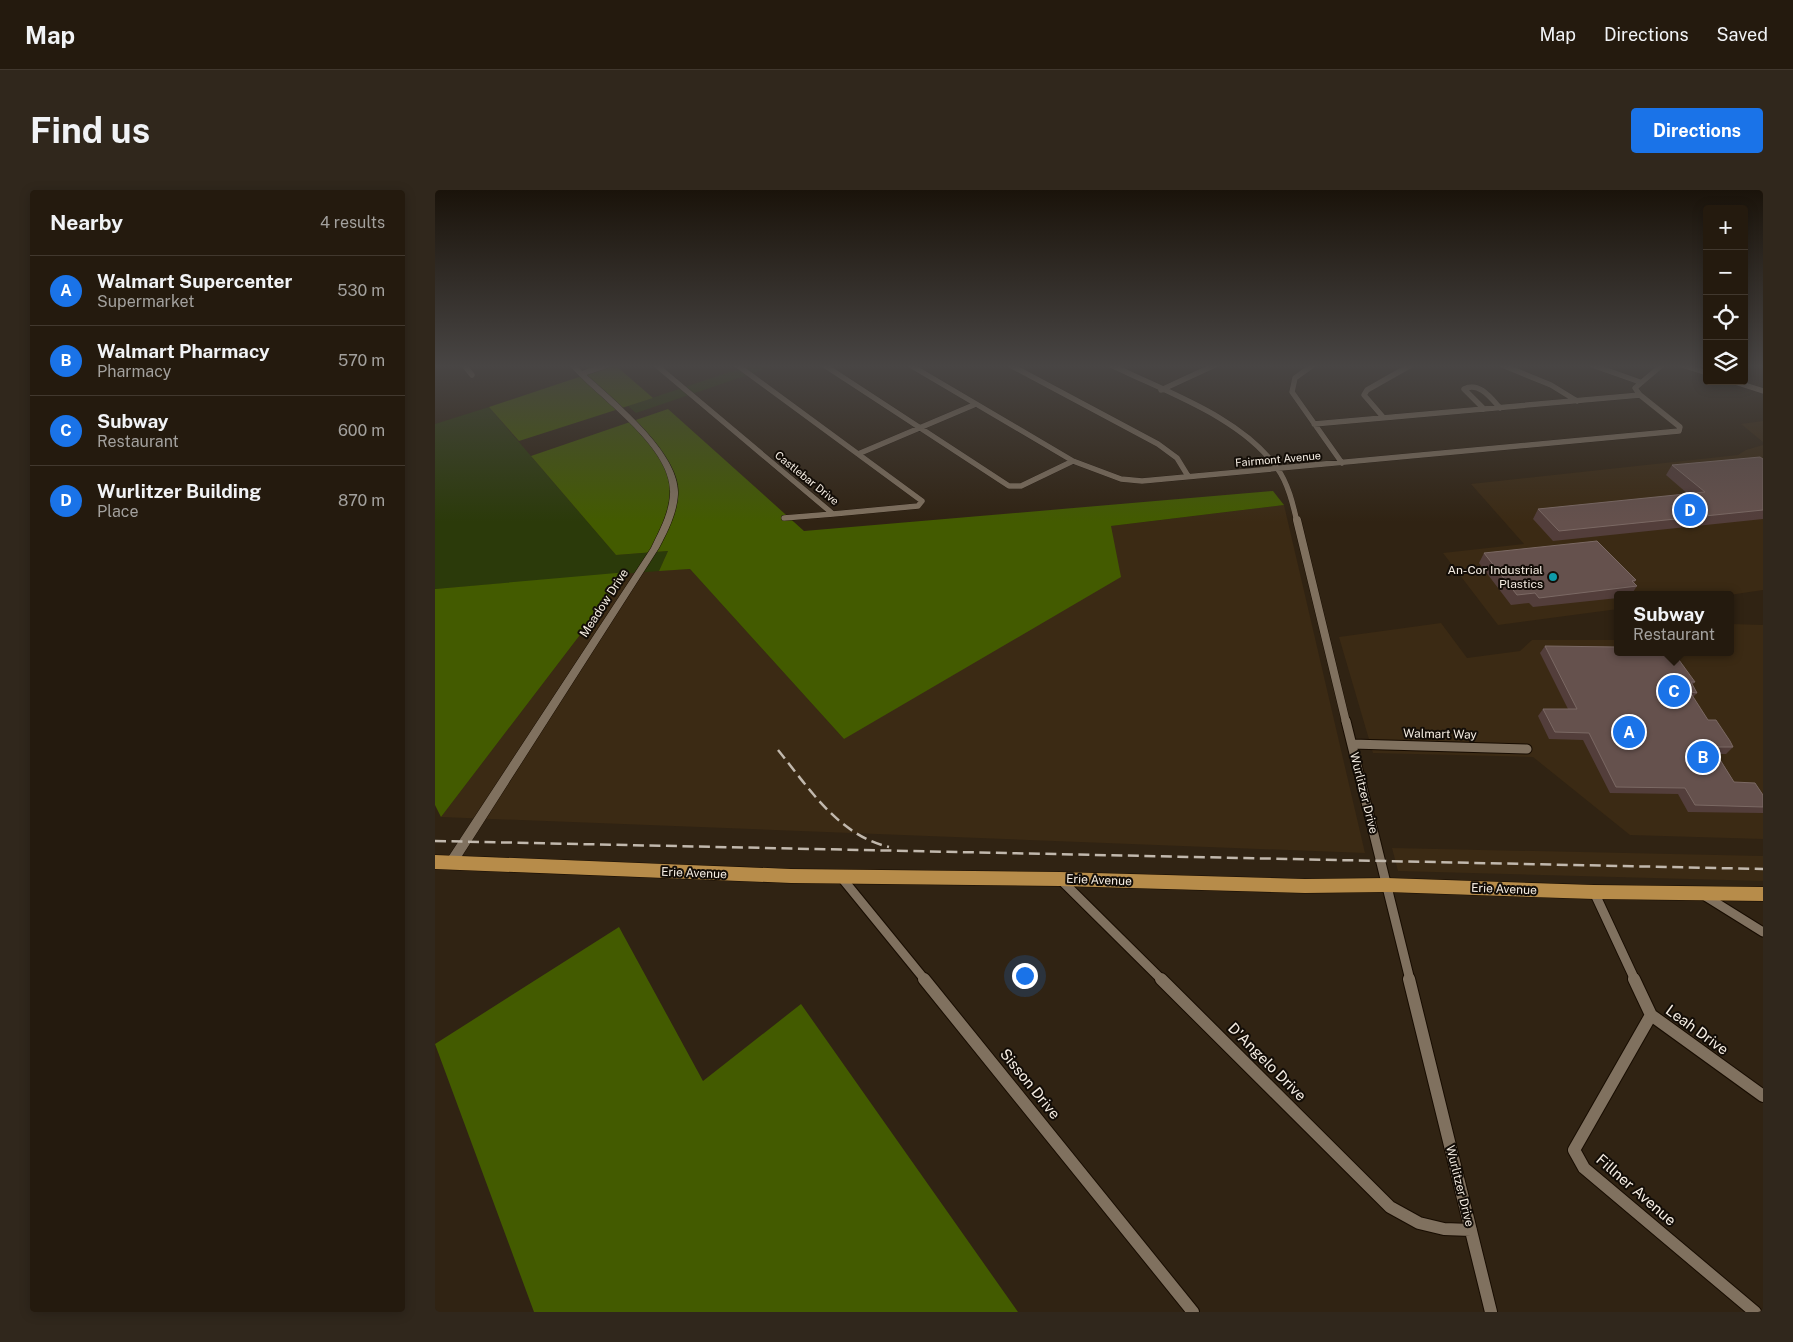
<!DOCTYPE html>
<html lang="en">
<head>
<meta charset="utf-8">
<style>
  :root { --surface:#241a0e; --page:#30271c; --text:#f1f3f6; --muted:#a3a19e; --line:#41382e; --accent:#1a73e8 }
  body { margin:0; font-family:"Public Sans",sans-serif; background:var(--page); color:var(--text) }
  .controls { position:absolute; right:15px; top:15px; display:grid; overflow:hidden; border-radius:5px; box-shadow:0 2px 12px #0003 }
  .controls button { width:45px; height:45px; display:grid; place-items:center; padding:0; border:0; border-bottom:1px solid var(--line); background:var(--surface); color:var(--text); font:25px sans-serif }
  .you { position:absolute; left:589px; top:785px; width:18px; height:18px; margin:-12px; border:4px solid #fff; border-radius:50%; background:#1a73e8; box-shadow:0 0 0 8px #1a73e833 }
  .badge { display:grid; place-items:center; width:32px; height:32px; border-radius:50%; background:var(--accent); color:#fff; font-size:16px; font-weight:700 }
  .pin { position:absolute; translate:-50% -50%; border:2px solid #fff; box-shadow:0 1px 5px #0006 }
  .popup { position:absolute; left:1179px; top:401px; width:120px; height:65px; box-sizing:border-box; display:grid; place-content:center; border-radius:5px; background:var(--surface); filter:drop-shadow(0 1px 4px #0005); font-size:16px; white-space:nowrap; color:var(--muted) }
  .popup b { font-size:19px; color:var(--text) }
  .popup::after { content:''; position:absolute; left:50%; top:100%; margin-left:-10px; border:10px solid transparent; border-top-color:var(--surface) }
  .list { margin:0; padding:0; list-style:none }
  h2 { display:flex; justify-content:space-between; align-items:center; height:65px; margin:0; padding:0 20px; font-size:21px }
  h2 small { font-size:16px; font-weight:400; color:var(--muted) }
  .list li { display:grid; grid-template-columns:32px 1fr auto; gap:15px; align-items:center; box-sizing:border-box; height:70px; padding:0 20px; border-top:1px solid var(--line) }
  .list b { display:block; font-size:19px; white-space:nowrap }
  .list p { margin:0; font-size:16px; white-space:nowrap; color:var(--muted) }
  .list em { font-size:16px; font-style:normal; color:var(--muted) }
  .icon { flex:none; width:28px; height:28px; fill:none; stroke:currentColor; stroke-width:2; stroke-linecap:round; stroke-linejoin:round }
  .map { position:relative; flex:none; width:1328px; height:1122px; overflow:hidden; border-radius:5px }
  header { display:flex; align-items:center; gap:30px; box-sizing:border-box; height:70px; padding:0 25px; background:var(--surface); border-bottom:1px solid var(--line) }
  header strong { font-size:24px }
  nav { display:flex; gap:28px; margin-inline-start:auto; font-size:18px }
  .intro { display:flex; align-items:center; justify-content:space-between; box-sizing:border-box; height:120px; padding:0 30px }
  h1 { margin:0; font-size:35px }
  .button { padding:12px 22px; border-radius:5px; background:var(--accent); color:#fff; font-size:18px; font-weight:700 }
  main { display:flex; gap:30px; padding:0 30px }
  aside { flex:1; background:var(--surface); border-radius:5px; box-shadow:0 2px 12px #0003 }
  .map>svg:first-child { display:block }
</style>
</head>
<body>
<header>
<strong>Map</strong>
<nav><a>Map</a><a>Directions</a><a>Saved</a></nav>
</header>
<div class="intro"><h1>Find us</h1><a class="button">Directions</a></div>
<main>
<aside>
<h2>Nearby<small>4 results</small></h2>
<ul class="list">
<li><span class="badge">A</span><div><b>Walmart Supercenter</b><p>Supermarket</p></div><em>530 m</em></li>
<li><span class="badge">B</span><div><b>Walmart Pharmacy</b><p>Pharmacy</p></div><em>570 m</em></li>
<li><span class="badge">C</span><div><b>Subway</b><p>Restaurant</p></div><em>600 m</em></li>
<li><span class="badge">D</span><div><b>Wurlitzer Building</b><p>Place</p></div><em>870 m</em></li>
</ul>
</aside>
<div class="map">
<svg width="1328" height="1122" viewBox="0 0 1328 1122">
  <rect width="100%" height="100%" fill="#302313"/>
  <path fill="#3b2a14" d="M1328 231V252L1306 234Z
    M1328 255V400L1294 405H1183V419L1063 435 1008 363 1089 354 1036 294 1303 265 1311 260Z
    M849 315 930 663 6 627 193 382 255 379 409 549 676 336Z
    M1006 433 1032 468 1085 461 1097 450H1183V462H1295V434L1328 435V649L1195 645 1098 567 938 563 904 447Z
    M957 658 1328 666V691L963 681Z"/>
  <path fill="#2b3a0a" d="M316 175H342L201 223 193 216Z
    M54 217 181 365 233 361 224 381 0 399V234Z"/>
  <path fill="#435b00" d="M149 175H180L218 208 84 251 54 217 156 183Z
    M233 219 369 341 838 301 849 315 676 336 686 387 409 549 255 379 224 381 233 361 181 365 96 266Z
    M193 382 6 627 0 615V399Z
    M184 737 268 891 366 814 583 1122H99L0 854Z"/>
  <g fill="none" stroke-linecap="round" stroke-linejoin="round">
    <g stroke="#170c01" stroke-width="6">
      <path id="minor-far3" d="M29 175 37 185
        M221 175 398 324 483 316 487 311 302 175
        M389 175 574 296H586L638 271
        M475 175 638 271 686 289 707 291 1244 241 1245 237 1205 205 1200 198 1227 175
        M575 175 723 254 742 268 753 286
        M676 175C731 202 806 227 842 278 853 293 858 314 862 332
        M878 175 860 188 857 202 907 273
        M1067 175 1116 195 1142 211
        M1157 175 1205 192
        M1247 175 1272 183
        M146 184 173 175
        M1297 191 1328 201
        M726 200 780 175
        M1049 219 1029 199C1044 191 1056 208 1065 218
        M948 227 929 205 932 200 976 175
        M879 234 1205 205
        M423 264 541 214
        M349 328 398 324"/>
    </g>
    <g stroke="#170c01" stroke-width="9">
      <path id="minor-far2" d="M862 330 911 532"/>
    </g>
    <g stroke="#170c01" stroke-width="11">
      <path id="minor-far1" d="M911 531 975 790
        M917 554 1092 559
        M406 687 490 790
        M625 689 727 790
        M1159 702 1200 790
        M1267 704 1328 742"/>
    </g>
    <g stroke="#170c01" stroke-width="14">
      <path id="minor" d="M489 789 758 1122
        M726 789 955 1017 984 1033 1009 1039 1036 1040
        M974 789 1056 1122
        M1199 789 1216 825 1328 906
        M1216 825 1139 960 1149 978 1320 1122"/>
    </g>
    <g stroke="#170c01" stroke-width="1">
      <path id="tertiary" d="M134 175H141C171 204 245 260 243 304 242 323 233 341 224 358L20 677 16 679 12 677 10 673 12 669 216 358C224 341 234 324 235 304 238 257 162 208 134 175Z"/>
    </g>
    <g stroke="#170c01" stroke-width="1">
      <path id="primary" d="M0 665 356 679 625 682 870 689 952 688 1159 695 1328 697V711L1159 709 952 702 870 703 625 696 356 693 0 679Z"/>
    </g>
    <use href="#minor-far3" stroke="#80715f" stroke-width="5.5"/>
    <use href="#minor-far2" stroke="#80715f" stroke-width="8"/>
    <use href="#minor-far1" stroke="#80715f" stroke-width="9"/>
    <use href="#minor" stroke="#80715f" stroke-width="12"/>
    <use href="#tertiary" fill="#80715f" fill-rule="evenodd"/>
    <use href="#primary" fill="#b78c4a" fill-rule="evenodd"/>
    <path stroke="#c1b8ad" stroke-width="2.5" stroke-dasharray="11 5.5" stroke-linecap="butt" d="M343 560C374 598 403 645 454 657
      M0 651 1328 679"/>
  </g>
  <path fill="#533e3b" d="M1328 269V329L1118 351 1098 329 1103 319 1253 304 1231 285 1237 275Z
    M1049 363 1201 390 1199 393 1202 396 1196 405H1183V408L1098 417 1094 413 1076 415 1044 373Z
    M1110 456 1234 470 1260 492 1257 495 1262 503 1258 507 1273 530 1298 557 1291 564H1282L1299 592 1328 605V623H1327L1253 622 1243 604 1175 603 1148 550 1114 549 1103 526 1108 519H1133L1105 463Z"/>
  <path fill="#65514d" stroke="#7b6964" d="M1325 267 1328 269V320L1124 341 1103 319 1270 302 1237 275Z
    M1162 351 1201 390 1197 391 1202 396 1104 408 1100 403 1082 405 1049 363Z
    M1110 456 1183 457V462H1230L1234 470H1244L1260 492H1256L1262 503 1255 502 1273 530H1281L1295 551 1298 557H1277L1299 592 1320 593 1328 605V617L1260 615 1250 598 1181 597 1154 543 1120 542 1108 519H1142Z"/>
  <linearGradient id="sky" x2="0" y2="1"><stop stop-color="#1a130a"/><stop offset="0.53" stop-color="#484544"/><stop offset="1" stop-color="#484544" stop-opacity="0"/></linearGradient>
  <rect width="1328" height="332" fill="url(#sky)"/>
  <circle fill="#0f9aa8" stroke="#130d07" stroke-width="2" cx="1118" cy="387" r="5"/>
  <g text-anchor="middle" stroke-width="4" stroke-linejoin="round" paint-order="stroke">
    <g font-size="11" fill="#f5ede3" stroke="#130d07">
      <text transform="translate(843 269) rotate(-5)" y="4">Fairmont Avenue</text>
      <text transform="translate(372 288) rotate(39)" y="4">Castlebar Drive</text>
    </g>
    <g font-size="12" fill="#f5ede3" stroke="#130d07" text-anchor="end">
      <text x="1108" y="384">An-Cor Industrial<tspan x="1108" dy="14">Plastics</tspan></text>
    </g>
    <g font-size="12" fill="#f5ede3" stroke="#130d07">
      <text transform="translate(169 413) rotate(-57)" y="4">Meadow Drive</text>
      <text transform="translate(1005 544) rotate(1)" y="4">Walmart Way</text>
      <text transform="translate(929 603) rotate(76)" y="4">Wurlitzer Drive</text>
      <text transform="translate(259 683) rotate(2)" y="4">Erie Avenue</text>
      <text transform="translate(664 690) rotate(2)" y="4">Erie Avenue</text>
      <text transform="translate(1069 699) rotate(2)" y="4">Erie Avenue</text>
      <text transform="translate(1025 996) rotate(76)" y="4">Wurlitzer Drive</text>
    </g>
    <g font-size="15" fill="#f5ede3" stroke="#130d07">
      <text transform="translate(1262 840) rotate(36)" y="5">Leah Drive</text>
      <text transform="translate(832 872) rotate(45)" y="5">D'Angelo Drive</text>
      <text transform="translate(595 894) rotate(51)" y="5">Sisson Drive</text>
      <text transform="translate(1201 1000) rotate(41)" y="5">Fillner Avenue</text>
    </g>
  </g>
</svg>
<div class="controls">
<button>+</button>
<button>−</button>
<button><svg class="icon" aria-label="locate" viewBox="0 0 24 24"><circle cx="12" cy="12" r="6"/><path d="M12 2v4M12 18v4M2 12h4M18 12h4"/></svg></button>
<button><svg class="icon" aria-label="layers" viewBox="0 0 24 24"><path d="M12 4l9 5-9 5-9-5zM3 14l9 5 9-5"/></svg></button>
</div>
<div class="you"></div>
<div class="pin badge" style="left:1194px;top:542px">A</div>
<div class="pin badge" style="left:1268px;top:567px">B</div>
<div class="pin badge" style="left:1239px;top:501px">C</div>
<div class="popup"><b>Subway</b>Restaurant</div>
<div class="pin badge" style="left:1255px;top:320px">D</div>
</div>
</main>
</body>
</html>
